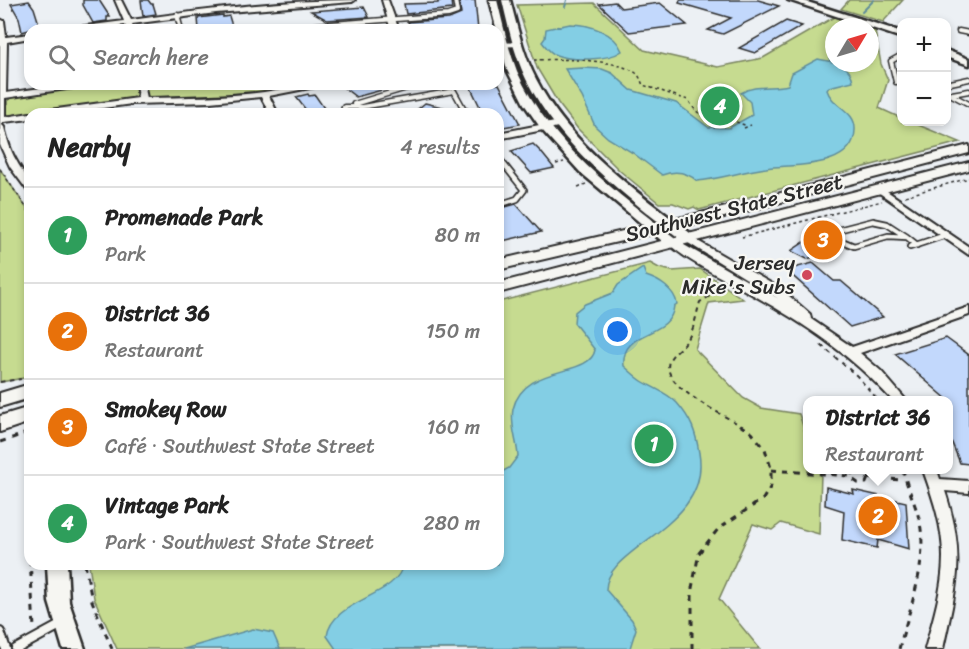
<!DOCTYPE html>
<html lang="en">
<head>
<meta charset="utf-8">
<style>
  :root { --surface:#fff; --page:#f6f6f6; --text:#222; --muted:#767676; --line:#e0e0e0; --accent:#1a73e8 }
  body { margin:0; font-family:Sriracha,sans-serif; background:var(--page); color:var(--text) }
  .controls { position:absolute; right:18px; top:18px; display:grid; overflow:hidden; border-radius:12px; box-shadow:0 3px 9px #0003 }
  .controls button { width:54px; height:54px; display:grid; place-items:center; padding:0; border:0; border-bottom:2px solid var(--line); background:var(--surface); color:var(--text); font:30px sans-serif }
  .compass { position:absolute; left:825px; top:18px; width:54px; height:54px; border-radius:50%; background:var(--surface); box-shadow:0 3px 9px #0003; rotate:52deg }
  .you { position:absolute; left:618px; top:332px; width:21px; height:21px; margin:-15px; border:4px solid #fff; border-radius:50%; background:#1a73e8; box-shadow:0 0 0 9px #1a73e833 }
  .badge { display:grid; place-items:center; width:39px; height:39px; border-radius:50%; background:var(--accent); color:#fff; font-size:20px; font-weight:700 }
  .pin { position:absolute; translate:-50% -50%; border:3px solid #fff; box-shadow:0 2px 6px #0006 }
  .popup { position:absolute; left:803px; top:396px; width:150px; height:78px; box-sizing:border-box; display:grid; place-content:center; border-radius:12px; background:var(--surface); filter:drop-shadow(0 2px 4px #0005); font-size:20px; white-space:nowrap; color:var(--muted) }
  .popup b { font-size:22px; color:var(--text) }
  .popup::after { content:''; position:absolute; left:50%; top:100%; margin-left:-12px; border:12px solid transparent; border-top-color:var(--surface) }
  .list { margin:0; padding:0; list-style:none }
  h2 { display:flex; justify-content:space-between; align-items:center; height:78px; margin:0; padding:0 24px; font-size:26px }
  h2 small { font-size:20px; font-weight:400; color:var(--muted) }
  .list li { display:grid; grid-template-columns:39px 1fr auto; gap:18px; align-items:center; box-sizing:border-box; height:96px; padding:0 24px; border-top:2px solid var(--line) }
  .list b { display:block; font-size:22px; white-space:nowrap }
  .list p { margin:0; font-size:20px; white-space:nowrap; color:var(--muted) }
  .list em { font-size:20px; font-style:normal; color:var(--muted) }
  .icon { flex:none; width:33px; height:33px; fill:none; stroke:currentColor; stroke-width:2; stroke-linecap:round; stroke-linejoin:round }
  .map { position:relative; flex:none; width:969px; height:649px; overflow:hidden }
  .search { position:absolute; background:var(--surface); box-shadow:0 3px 9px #0003; left:24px; top:24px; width:480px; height:66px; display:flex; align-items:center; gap:15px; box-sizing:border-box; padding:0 21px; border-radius:18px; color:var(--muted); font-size:22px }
  .panel { position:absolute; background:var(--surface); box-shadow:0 3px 9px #0003; left:24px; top:108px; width:480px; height:462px; border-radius:18px }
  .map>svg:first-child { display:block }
</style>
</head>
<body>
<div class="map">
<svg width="969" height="649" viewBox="0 0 969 649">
  <rect width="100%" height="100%" fill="#ecf0f4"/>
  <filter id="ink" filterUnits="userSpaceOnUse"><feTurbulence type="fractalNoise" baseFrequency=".0167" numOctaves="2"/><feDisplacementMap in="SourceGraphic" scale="12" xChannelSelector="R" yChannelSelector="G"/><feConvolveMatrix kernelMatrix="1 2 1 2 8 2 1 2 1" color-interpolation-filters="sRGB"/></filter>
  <g filter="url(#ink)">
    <path fill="#c6db90" stroke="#78835e" stroke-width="1.5" d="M849 0H903L883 22 841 9Z
      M594 3 644 50 718 67 763 58 834 17 864 27H834V63H870V29L875 31 881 64 888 80 879 108 901 118 902 122H911L960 142 699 210 694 207 689 209 673 203H659L620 171 578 129 558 103 537 68 517 5Z
      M97 84H312L247 94 92 105 14 116 6 114 8 100 13 97Z
      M0 169 30 213V377L0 382Z
      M650 263 659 268 672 271 700 269 743 299 709 303 695 349 743 398 761 408 799 414 807 438 808 470H819L821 474 819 534 781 523 772 530 753 524 719 599 760 649H117L94 598 89 564H498V302Z"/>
    <path fill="#83cee4" stroke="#608d9a" stroke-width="1.5" d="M570 24C588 24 615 32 622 51 608 61 572 61 556 55 550 53 546 47 542 42L545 38 546 29Z
      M818 59C833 62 850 63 853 81L829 87 827 90C832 107 856 110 855 130 854 170 791 164 766 168 743 171 720 179 697 181 687 172 675 170 662 175L633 153 608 138 595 126 582 97 565 69 583 68 602 69 612 73 631 90 676 103 708 127 729 128 752 115 750 102 741 93C755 84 773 89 788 85L792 73Z
      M643 268 646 276C659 280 675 290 677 304L674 306C671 339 620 328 624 366 630 371 636 377 642 381 653 388 668 393 677 403 691 419 696 432 699 453 712 527 605 546 606 590L632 620 636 629 630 648 336 649 327 636C332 599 398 597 403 564H498V474L509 468 518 456C517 440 510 426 513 409 524 363 590 378 595 350L574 323 575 312 585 304 613 293 618 285Z
      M253 629 273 633 280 649H184Z"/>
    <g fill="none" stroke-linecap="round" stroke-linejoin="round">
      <path stroke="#608d9a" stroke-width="2" d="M565 7 567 0
        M862 12 874 0
        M830 61 831 52 828 48 834 44"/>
    </g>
    <path fill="#c2d8fc" stroke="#2b2b2b" stroke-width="1.5" d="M83 0H99L110 17H107V21L93 23 83 5Z
      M141 0H148L151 4H153L156 14 143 16Z
      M475 0 478 30H421L420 28 411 29 408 22 449 19 461 14 459 1Z
      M680 0H758L779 6 723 34 708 30 731 18 679 3Z
      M29 1 34 8 40 27 22 32 19 18 11 4Z
      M438 1H451L452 9 406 14 404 4 438 3Z
      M615 2 621 8 660 3 687 25 629 32 599 4Z
      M364 7 369 17 327 20 311 11Z
      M223 15V17L229 16 232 26 199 30 198 18Z
      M786 21 802 26 755 53 739 48Z
      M339 84H392L393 87 356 97Z
      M469 84H499L520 124 498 128V114H494L492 110 482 111Z
      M308 94 309 96 315 95 328 114H309L296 97Z
      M425 103 455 110V114H412Z
      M533 144 541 152 554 168 531 173 511 151Z
      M516 204 541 232 498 242V209Z
      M822 230 832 235 844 247 807 259 791 251Z
      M813 263 834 281H841L883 317 850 327 786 270Z
      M946 338 969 355V464L960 463 948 433V400L895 354Z
      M826 487 854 494 853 490 906 502 909 549 878 540 877 548 842 540 844 511 825 505Z"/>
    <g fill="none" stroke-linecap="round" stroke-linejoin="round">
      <g stroke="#2b2b2b" stroke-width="7">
        <path id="service-far2" d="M177 15 181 30
          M255 30 448 15 457 12 455 0
          M959 31 969 33
          M896 82 891 61 902 55
          M946 84 969 79
          M946 92 969 104
          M952 94 969 91
          M354 104 420 84
          M343 111 344 107H362L454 91 465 111"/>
      </g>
      <g stroke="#2b2b2b" stroke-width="8">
        <path id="service-far1" d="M465 110 467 114
          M343 114 344 110
          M498 157 524 190 517 199 498 205
          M873 221 887 224 907 237 888 236 854 246 842 241 836 234 838 230Z
          M907 237 917 245
          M910 247 946 235"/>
      </g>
      <g stroke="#2b2b2b" stroke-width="12">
        <path id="service" d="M0 632 6 649
          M16 649 62 624"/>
      </g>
      <g stroke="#2b2b2b" stroke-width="4">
        <path id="minor" d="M115 0H121L131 20C205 10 280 0 355 0L352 2 216 13 132 24 133 30H127L125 25 87 30H66L70 28 124 21Z
          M382 0H388L399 30H391Z
          M0 19 4 21 6 37 30 34V38L7 42 6 93 69 84H91L87 86 5 98V117L30 113 32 114H30V119L4 122 1 124 4 127C7 139 10 150 16 160 22 172 30 177 30 191L27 190 10 167 0 145Z
          M522 42V46H519L498 47V43Z
          M136 84H144L147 98C186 97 225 97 264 92 284 89 303 84 324 84L320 86 269 96 278 114H270L261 97 210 102 132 104 60 114H38L42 111 138 98Z
          M560 121 564 124 563 126 498 139V133Z
          M881 187 969 247V255L878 192 876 190Z
          M689 236 781 289 810 314 811 319 852 347 969 307V315L860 353 881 371 906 400H892C850 353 800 321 746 291 725 279 683 259 668 243L669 241H677L779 299 685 241 684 239 685 237Z
          M923 470H937L940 479 969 481V493L945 491C966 555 957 585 943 649H925C933 619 943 588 943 557 943 527 933 498 923 470Z"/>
      </g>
      <g stroke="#2b2b2b" stroke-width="5">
        <path id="tertiary" d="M489 0H497C503 24 508 48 517 71 549 144 617 193 678 240L680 243 678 246H668L580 172 542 130 524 104 507 70Z
          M502 0H510C517 26 523 54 536 79 570 146 636 191 694 236L696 239 694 242H684C625 195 560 148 526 79 514 54 508 26 502 0Z
          M788 0H801L902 32V38Z
          M946 50 969 59V65L946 57Z
          M47 564H67L69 602 85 649H63L49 602Z"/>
      </g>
      <g stroke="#2b2b2b" stroke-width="4">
        <path id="secondary" d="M969 145V153L724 217 498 270V260L722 208Z
          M969 162V170L498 293V283Z
          M30 384V398L0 407V393Z
          M30 407V422L0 432V416Z"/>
      </g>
      <path stroke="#2b2b2b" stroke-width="1.5" stroke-dasharray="3 3" stroke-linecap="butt" d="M534 60C559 59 615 58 636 73 640 76 641 81 643 85L688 100 696 111 707 118H726L747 126
        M96 86 109 84
        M245 87 264 84
        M744 128 751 125
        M556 164 564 162
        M0 169 30 213
        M578 187 586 184
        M905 196 969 178
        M742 237 882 201"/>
      <path stroke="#2b2b2b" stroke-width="2" stroke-dasharray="4.5 4.5" stroke-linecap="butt" d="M725 287 700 302C696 315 694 331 686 342 681 348 674 352 670 359 656 386 726 415 743 427
        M821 345 857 376 878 400
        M0 382 21 379"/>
      <path stroke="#2b2b2b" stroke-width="3" stroke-dasharray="6 6" stroke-linecap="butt" d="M0 442 30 432
        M771 470 850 476
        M859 471 868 478 866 483H858L852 479V472Z
        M868 478 904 480
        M30 559 34 628
        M85 564 92 601 112 649
        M692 649V588L699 553 719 528 763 499 771 486V468L765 449 752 433 741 426
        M899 649C909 609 928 565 920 523 916 504 907 488 903 470"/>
      <use href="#service-far2" stroke="#f6f6f2" stroke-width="4"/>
      <use href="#service-far1" stroke="#f6f6f2" stroke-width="4.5"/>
      <use href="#service" stroke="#f6f6f2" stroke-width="8"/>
      <use href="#minor" fill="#f6f6f2" fill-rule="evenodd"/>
      <use href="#tertiary" fill="#f6f6f2" fill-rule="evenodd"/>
      <use href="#secondary" fill="#f6f6f2" fill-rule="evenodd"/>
    </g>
  </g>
  <circle fill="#d1495b" stroke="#f6f6f2" stroke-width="2" cx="807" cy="275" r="6"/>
  <g text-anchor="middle" stroke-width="4.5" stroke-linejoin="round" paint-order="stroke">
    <g font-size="21" fill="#2b2b2b" stroke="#f6f6f2">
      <text transform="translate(734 208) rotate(-14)" y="7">Southwest State Street</text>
    </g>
    <g font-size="21" fill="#2b2b2b" stroke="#f6f6f2" text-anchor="end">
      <text x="795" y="270">Jersey<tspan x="795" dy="24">Mike's Subs</tspan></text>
    </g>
  </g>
</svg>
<div class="controls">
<button>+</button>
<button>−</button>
</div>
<svg class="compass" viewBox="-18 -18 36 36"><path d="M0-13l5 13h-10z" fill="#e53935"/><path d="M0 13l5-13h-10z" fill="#767676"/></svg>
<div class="you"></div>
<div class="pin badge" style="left:654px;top:444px;background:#2e9e5b">1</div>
<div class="pin badge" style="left:878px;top:516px;background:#e8710a">2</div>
<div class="popup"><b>District 36</b>Restaurant</div>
<div class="pin badge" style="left:823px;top:240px;background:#e8710a">3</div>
<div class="pin badge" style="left:720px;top:106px;background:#2e9e5b">4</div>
<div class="search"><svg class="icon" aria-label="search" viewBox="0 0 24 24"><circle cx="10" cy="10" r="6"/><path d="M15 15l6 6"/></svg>Search here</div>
<section class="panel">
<h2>Nearby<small>4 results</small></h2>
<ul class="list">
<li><span class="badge" style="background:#2e9e5b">1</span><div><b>Promenade Park</b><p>Park</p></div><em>80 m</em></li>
<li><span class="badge" style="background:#e8710a">2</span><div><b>District 36</b><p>Restaurant</p></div><em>150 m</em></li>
<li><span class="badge" style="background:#e8710a">3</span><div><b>Smokey Row</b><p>Café · Southwest State Street</p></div><em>160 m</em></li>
<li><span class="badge" style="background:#2e9e5b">4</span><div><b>Vintage Park</b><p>Park · Southwest State Street</p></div><em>280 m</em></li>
</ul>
</section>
</div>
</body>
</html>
